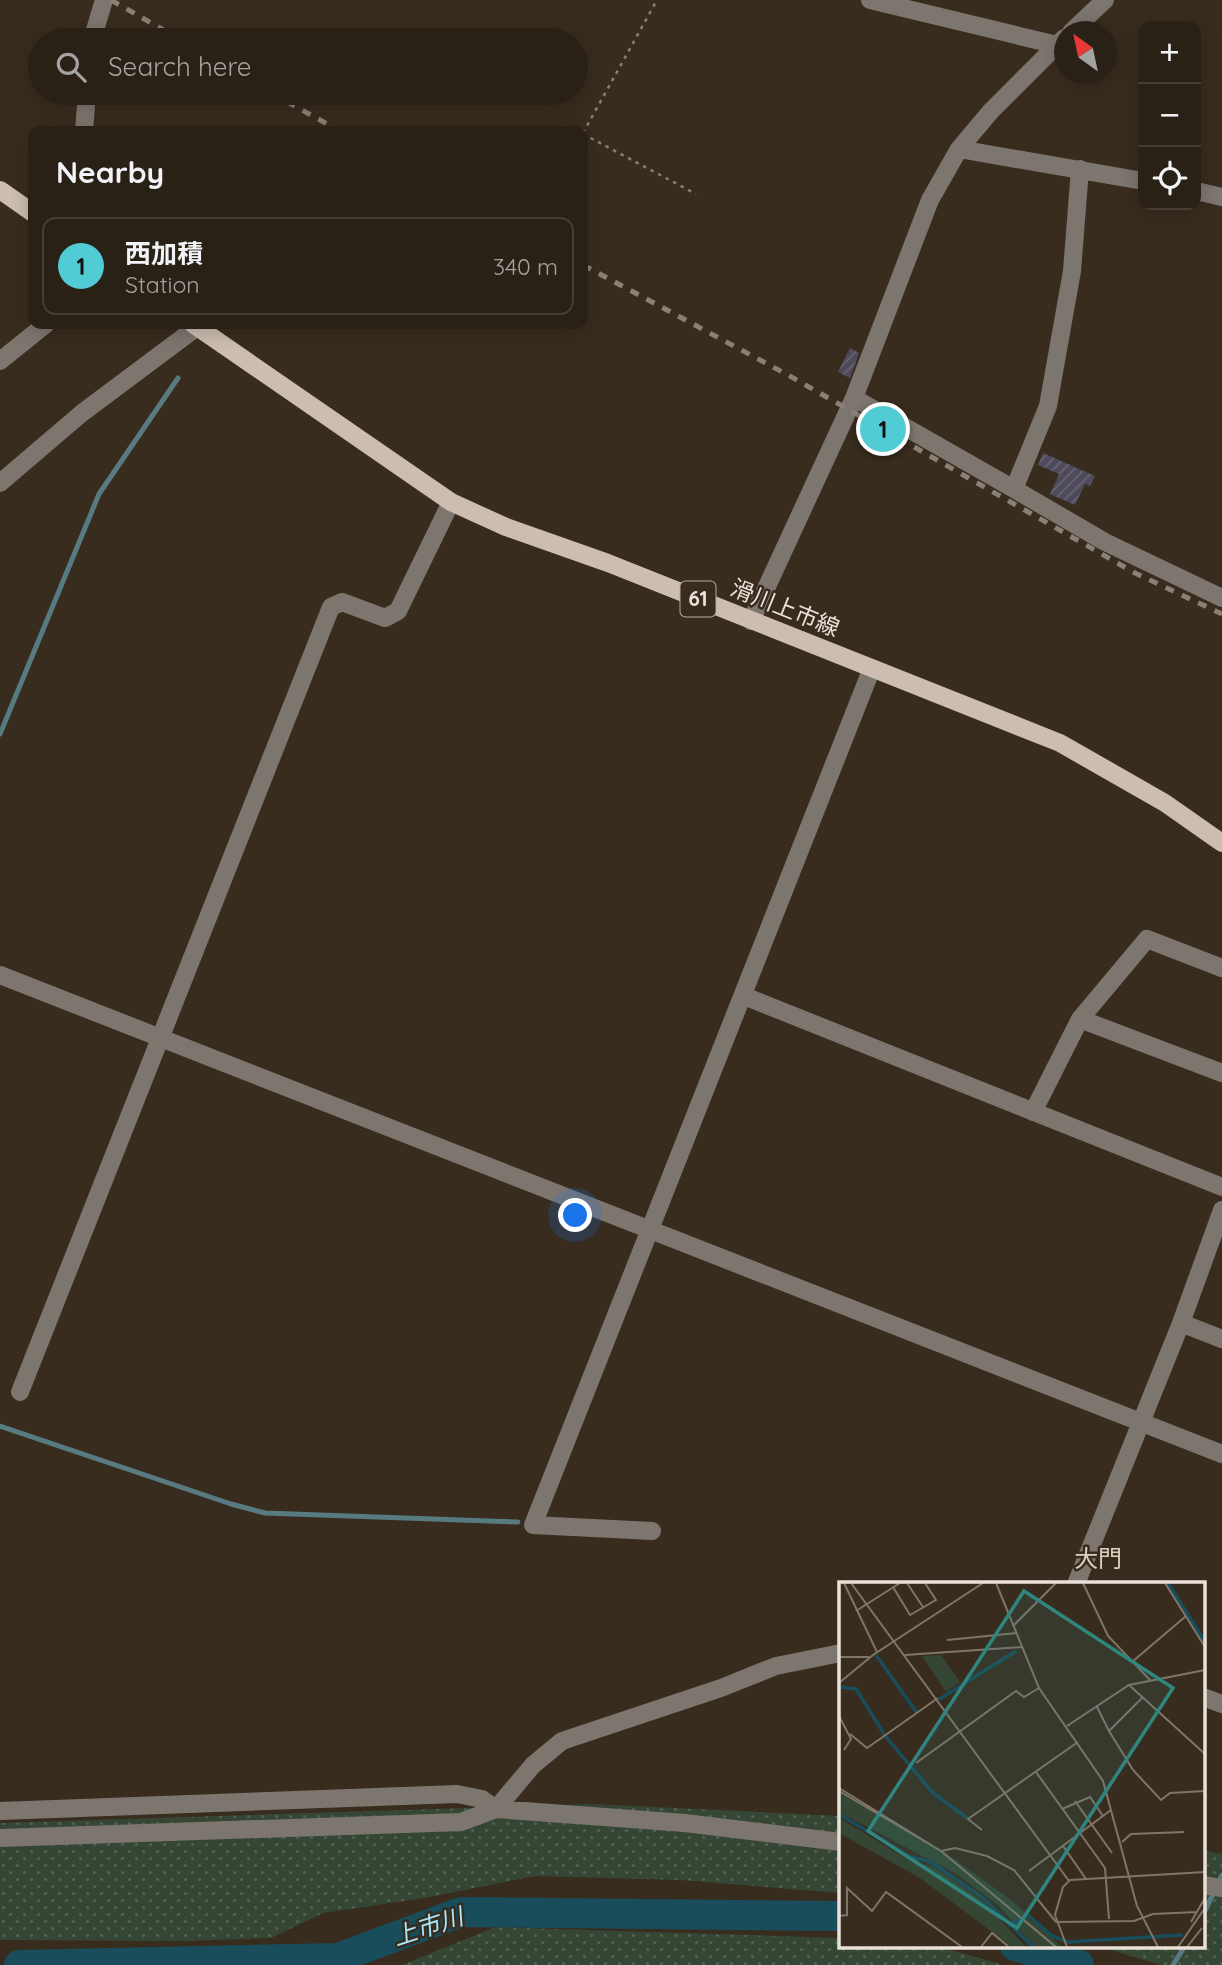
<!DOCTYPE html>
<html lang="en">
<head>
<meta charset="utf-8">
<style>
  :root { --surface:#2a2116; --page:#362e23; --text:#f1f3f6; --muted:#a5a3a1; --line:#463e35; --accent:#51ccd5 }
  body { margin:0; font-family:Quicksand,"Noto Sans JP",sans-serif; background:var(--page); color:var(--text) }
  .controls { position:absolute; right:21px; top:21px; display:grid; overflow:hidden; border-radius:14px; box-shadow:0 4px 18px #0003 }
  .controls button { width:63px; height:63px; display:grid; place-items:center; padding:0; border:0; border-bottom:2px solid var(--line); background:var(--surface); color:var(--text); font:35px sans-serif }
  .compass { position:absolute; left:1054px; top:21px; width:63px; height:63px; border-radius:50%; background:var(--surface); box-shadow:0 4px 18px #0003; rotate:327deg }
  .you { position:absolute; left:576px; top:1216px; width:24px; height:24px; margin:-18px; border:5px solid #fff; border-radius:50%; background:#1a73e8; box-shadow:0 0 0 10px #1a73e833 }
  .badge { display:grid; place-items:center; width:46px; height:46px; border-radius:50%; background:var(--accent); color:#111; font-size:23px; font-weight:700 }
  .pin { position:absolute; translate:-50% -50%; border:4px solid #fff; box-shadow:0 2px 7px #0006 }
  .list { margin:0; padding:0; list-style:none }
  h2 { display:flex; justify-content:space-between; align-items:center; height:91px; margin:0; padding:0 28px; font-size:30px }
  h2 small { font-size:23px; font-weight:400; color:var(--muted) }
  .list li { display:grid; grid-template-columns:46px 1fr auto; gap:21px; align-items:center; box-sizing:border-box; height:98px; margin:0 14px 14px; padding:0 14px; border:2px solid var(--line); border-radius:14px }
  .list b { display:block; font-size:26px; white-space:nowrap }
  .list p { margin:0; font-size:23px; white-space:nowrap; color:var(--muted) }
  .list em { font-size:23px; font-style:normal; color:var(--muted) }
  .icon { flex:none; width:38px; height:38px; fill:none; stroke:currentColor; stroke-width:2; stroke-linecap:round; stroke-linejoin:round }
  .map { position:relative; flex:none; width:1222px; height:1965px; overflow:hidden }
  .search { position:absolute; background:var(--surface); box-shadow:0 4px 18px #0003; left:28px; top:28px; width:560px; height:77px; display:flex; align-items:center; gap:18px; box-sizing:border-box; padding:0 24px; border-radius:38px; color:var(--muted); font-size:26px }
  .panel { position:absolute; background:var(--surface); box-shadow:0 4px 18px #0003; left:28px; top:126px; width:560px; height:203px; border-radius:14px }
  .map>svg:first-child { display:block }
</style>
</head>
<body>
<div class="map">
<svg width="1222" height="1965" viewBox="0 0 1222 1965">
  <defs>
    <pattern id="grass-dots" width="8" height="8" patternUnits="userSpaceOnUse" patternTransform="scale(1.75)"><rect width="8" height="8" fill="#354734"/><path d="M2 2h.1M6 6h.1" fill="none" stroke="#526151" stroke-width="1.8" stroke-linecap="round"/></pattern>
    <pattern id="building-hatch" width="6" height="6" patternUnits="userSpaceOnUse" patternTransform="scale(1.75)"><rect width="6" height="6" fill="#4e4a5b"/><path d="M-1 1l2-2M0 6l6-6M5 7l2-2" fill="none" stroke="#686472"/></pattern>
  </defs>
  <rect width="100%" height="100%" fill="#382c1e"/>
  <path fill="url(#grass-dots)" d="M592 1804 840 1816V1893L680 1880 535 1876 424 1898 323 1913 271 1938 189 1941 0 1940V1823Z
    M1203 1851 1222 1854V1965H1161L1097 1946H1203Z
    M495 1927 840 1938 841 1946H937L1003 1965H402Z"/>
  <g fill="none" stroke-linecap="round" stroke-linejoin="round">
    <path stroke="#587a81" stroke-width="5" d="M0 734 99 494 178 378
      M0 1426 231 1504 265 1513 518 1522
      M1203 1915 1222 1875
      M1173 1965 1185 1946"/>
    <path stroke="#194d5b" stroke-width="30" d="M1015 1946 1079 1965
      M19 1965 338 1958 461 1912 841 1916"/>
  </g>
  <path fill="url(#building-hatch)" d="M850 348 859 353 850 378 838 372Z
    M1043 453 1095 476 1090 486 1085 484 1075 505 1050 494 1059 474 1038 465Z"/>
  <g fill="none" stroke-linecap="round" stroke-linejoin="round">
    <path stroke="#8a7f74" stroke-width="2.5" stroke-dasharray="3.5 5" stroke-linecap="butt" d="M583 133 657 0
      M583 134 696 194"/>
    <path stroke="#7d766f" stroke-width="18" d="M870 0 1057 45
      M1071 32 1105 0
      M92 40 104 0
      M84 131 87 93
      M959 149 1143 181
      M1196 191 1222 197
      M0 361 46 324
      M854 398 1014 489 1048 406 1072 271 1080 169
      M0 483 82 413 197 327
      M1014 489 1105 542 1222 598
      M751 621 854 398 930 200 959 149 991 111 1064 38
      M0 975 1222 1454
      M744 996 1222 1187
      M1080 1019 1222 1073
      M1033 1112 1080 1019 1147 939 1222 968
      M1181 1323 1222 1339
      M20 1392 331 607 342 602 385 618 398 611 451 502
      M652 1531 533 1525 872 668
      M1076 1584 1181 1323 1222 1210
      M841 1653 776 1666 721 1688 562 1741 533 1765 496 1809 685 1823 841 1842
      M1203 1697 1222 1704
      M0 1811 457 1794 482 1799 496 1809
      M0 1838 461 1822 496 1809
      M1203 1885 1222 1888"/>
    <path stroke="#ccbdb0" stroke-width="18" d="M0 190 33 213
      M193 324 451 502 506 527 608 563 1060 743 1165 803 1222 843"/>
    <path stroke="#8a8074" stroke-width="5" stroke-dasharray="9 9" stroke-linecap="butt" d="M111 0 181 40
      M271 93 340 131
      M583 265 788 375 1135 573 1222 614"/>
  </g>
  <g text-anchor="middle" stroke-width="5" stroke-linejoin="round" paint-order="stroke">
    <rect fill="#382c1e" stroke="#b5aba1" stroke-width="2" x="680.5" y="581.5" width="35" height="35" rx="5"/>
    <g font-size="21" font-weight="bold" fill="#eae2d9">
      <text x="698" y="606">61</text>
    </g>
    <g font-size="23" fill="#eae2d9" stroke="#382c1e">
      <text transform="translate(785 608) rotate(22)" y="8">滑川上市線</text>
    </g>
    <g font-size="24" fill="#e0d1bf" stroke="#382c1e">
      <text x="1098" y="1567">大門</text>
    </g>
    <g font-size="24" font-style="italic" fill="#a6e7fb" stroke="#382c1e">
      <text transform="translate(428 1927) rotate(-18)" y="8">上市川</text>
    </g>
  </g>
  <g transform="translate(839 1582)">
    <rect width="366" height="366" fill="#382c1e"/>
    <path d="M102 73 121 100 107 110 83 74ZM0 208 114 276 172 318 223 365H195L160 324 119 293 0 230ZM0 236 73 280 93 284 143 318 187 365H173L81 296 0 251Z" fill="#354734"/>
    <path fill="none" stroke="#194d5b" stroke-width="3.5" d="M329 1 366 60M37 73 78 131M1 105 17 107 47 155 94 211 128 236M99 118 177 69M0 232 71 275 90 279 143 315 194 365M169 344 189 333 213 354 229 360 344 353"/>
    <path fill="none" stroke="#7f7569" stroke-width="2" d="M5 1 38 70M12 1 230 299M68 1 84 25M157 1 200 106 264 199 298 324 319 365M244 1 269 54 311 98M326 1 366 65M54 5 71 33 97 18 86 1M17 29 61 1M175 43 217 1M108 58 178 51M66 73 183 65M0 75H30M293 80 347 34M0 101 34 73 144 1M0 103V131M290 103 366 172M258 125 270 149 304 115M0 134 12 157 5 168M228 144 290 103 366 88M270 149 294 188 322 218 331 211 366 209M11 152 28 166 99 116M77 181 177 109 185 115 200 106M197 190 266 286 270 337M0 206 102 269M0 209 102 269M236 219 273 271M223 227 251 215 264 234M143 248 129 237 239 160M283 260 292 252 345 250M224 264 247 297M190 289 272 228M0 334 8 333V306L33 329 47 310 123 365M217 340 295 339 314 332 358 330M352 340 366 316M142 365 153 351 170 365M217 365 102 269 116 266 148 274 175 288 217 340M228 365 216 333 224 305 231 298 366 290M339 365 366 326M348 365 363 346"/>
    <path fill="#30867e" fill-opacity="0.15" stroke="#30867e" stroke-width="3.5" d="M185 9 334 106 178 346 29 249Z"/>
    <rect width="366" height="366" fill="none" stroke="#eae2d9" stroke-width="3.5"/>
  </g>
</svg>
<div class="controls">
<button>+</button>
<button>−</button>
<button><svg class="icon" aria-label="locate" viewBox="0 0 24 24"><circle cx="12" cy="12" r="6"/><path d="M12 2v4M12 18v4M2 12h4M18 12h4"/></svg></button>
</div>
<svg class="compass" viewBox="-18 -18 36 36"><path d="M0-13l5 13h-10z" fill="#e53935"/><path d="M0 13l5-13h-10z" fill="#a5a3a1"/></svg>
<div class="you"></div>
<div class="pin badge" style="left:883px;top:429px">1</div>
<div class="search"><svg class="icon" aria-label="search" viewBox="0 0 24 24"><circle cx="10" cy="10" r="6"/><path d="M15 15l6 6"/></svg>Search here</div>
<section class="panel">
<h2>Nearby<small></small></h2>
<ul class="list">
<li><span class="badge">1</span><div><b>西加積</b><p>Station</p></div><em>340 m</em></li>
</ul>
</section>
</div>
</body>
</html>
